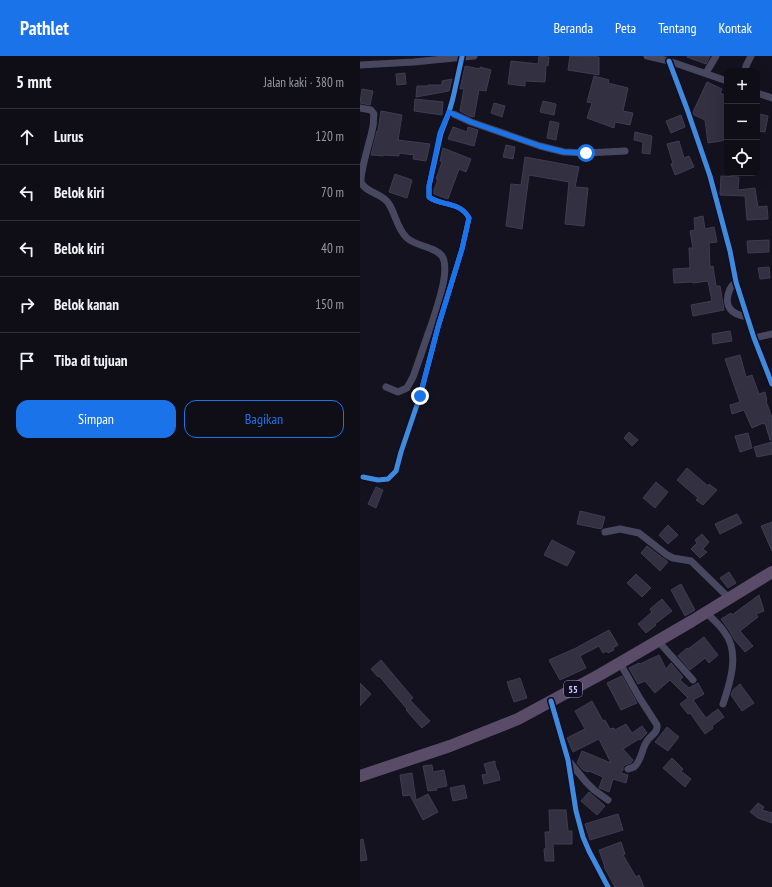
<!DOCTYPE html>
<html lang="id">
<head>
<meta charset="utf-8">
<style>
  :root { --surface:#0f0e17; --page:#181720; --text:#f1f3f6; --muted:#9b9ca1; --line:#2f2e36; --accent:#1a73e8 }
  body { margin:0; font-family:"PT Sans Narrow",sans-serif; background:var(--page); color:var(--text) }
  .controls { position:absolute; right:12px; top:12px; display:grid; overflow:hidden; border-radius:8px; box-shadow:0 4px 16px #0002 }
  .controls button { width:36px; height:36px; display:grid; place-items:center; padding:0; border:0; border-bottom:1px solid var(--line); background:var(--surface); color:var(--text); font:20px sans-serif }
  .stop { position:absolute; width:12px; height:12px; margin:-9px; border:3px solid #1a73e8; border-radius:50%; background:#fff }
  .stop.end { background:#1a73e8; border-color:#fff; box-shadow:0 1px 4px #0008 }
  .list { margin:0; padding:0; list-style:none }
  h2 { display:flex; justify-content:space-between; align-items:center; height:52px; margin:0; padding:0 16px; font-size:17px }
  h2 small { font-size:13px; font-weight:400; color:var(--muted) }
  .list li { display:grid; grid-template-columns:26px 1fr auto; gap:12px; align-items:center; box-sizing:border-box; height:56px; padding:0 16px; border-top:1px solid var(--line) }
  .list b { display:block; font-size:15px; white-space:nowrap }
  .list em { font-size:13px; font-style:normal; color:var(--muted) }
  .actions { display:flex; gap:8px; padding:12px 16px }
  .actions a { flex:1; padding:9px 0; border:1px solid var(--accent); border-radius:12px; text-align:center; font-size:14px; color:var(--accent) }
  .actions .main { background:var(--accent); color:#fff }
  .icon { flex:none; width:22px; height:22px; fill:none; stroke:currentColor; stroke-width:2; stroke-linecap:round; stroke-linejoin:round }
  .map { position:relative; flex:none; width:412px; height:831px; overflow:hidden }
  header { display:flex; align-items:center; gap:24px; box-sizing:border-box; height:56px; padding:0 20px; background:var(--accent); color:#fff }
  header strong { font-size:19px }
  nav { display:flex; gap:22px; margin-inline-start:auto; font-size:14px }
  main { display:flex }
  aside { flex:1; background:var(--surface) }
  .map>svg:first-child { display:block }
</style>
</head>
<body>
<header>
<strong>Pathlet</strong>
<nav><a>Beranda</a><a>Peta</a><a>Tentang</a><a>Kontak</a></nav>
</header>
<main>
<aside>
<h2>5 mnt<small>Jalan kaki · 380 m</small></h2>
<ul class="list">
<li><svg class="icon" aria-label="ahead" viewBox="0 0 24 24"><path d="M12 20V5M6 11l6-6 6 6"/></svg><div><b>Lurus</b></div><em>120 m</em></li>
<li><svg class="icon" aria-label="left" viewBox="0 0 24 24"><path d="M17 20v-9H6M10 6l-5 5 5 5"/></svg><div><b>Belok kiri</b></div><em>70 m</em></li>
<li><svg class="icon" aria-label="left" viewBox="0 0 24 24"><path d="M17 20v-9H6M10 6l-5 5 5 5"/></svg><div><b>Belok kiri</b></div><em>40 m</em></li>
<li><svg class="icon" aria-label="right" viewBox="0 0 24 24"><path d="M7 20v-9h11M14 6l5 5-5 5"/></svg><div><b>Belok kanan</b></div><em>150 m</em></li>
<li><svg class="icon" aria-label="arrive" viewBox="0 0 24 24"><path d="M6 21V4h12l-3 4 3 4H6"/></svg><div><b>Tiba di tujuan</b></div></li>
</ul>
<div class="actions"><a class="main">Simpan</a><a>Bagikan</a></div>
</aside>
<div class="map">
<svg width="412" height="831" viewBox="0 0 412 831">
  <rect width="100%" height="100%" fill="#14121f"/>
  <path fill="#323041" stroke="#3f3c53" d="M179 0 189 1 188 10 186 9 185 26 165 25V30L148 28 151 5 178 8Z
    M210 0H222L230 1V0L239 1V19L208 14Z
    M327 0H350L346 8 327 1Z
    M105 10 120 13V11L131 14 126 35 119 34 114 61 109 60 100 55 104 32 100 33Z
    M45 17 46 28 37 29 36 18Z
    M234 20 249 24 248 27 268 32 263 55 273 57 270 69 255 66 254 72 227 62 232 47 227 46Z
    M92 23 89 35 56 41 57 30H68V29H82V25Z
    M347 26 362 33 360 37 367 40V67L364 66 367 84 348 87 345 64 334 59 333 56Z
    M2 33 13 35 10 49 0 47Z
    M55 43 83 46 82 59 54 55Z
    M183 45 196 48 194 59 180 56Z
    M134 47 145 50 142 61 131 57Z
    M21 55 42 59 38 84 70 88 66 105 53 103 54 99 39 97V100L23 99V100L11 99 17 75H18Z
    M400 58 408 60 405 76 397 75V70Z
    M321 59 325 71 311 77 306 65Z
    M190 65 199 67 196 84 187 82Z
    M93 71 107 76 108 71 118 74 114 90 88 83Z
    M275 76 292 80 290 98 282 97 283 86 274 84Z
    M319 85 324 102 329 100 334 111 315 119 311 108 313 107 307 88Z
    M146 89 155 91 153 103 143 101Z
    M83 92 111 103 106 116 99 113 88 143 74 138V134L78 123H76L82 106 80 105Z
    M165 101 219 111 215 131 228 132 224 170 205 168 209 126 169 119 162 173 146 170 151 128 161 129Z
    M35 118 52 124 47 142 29 136Z
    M361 120 379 121 378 134 395 132 398 151 407 150 408 163 387 164 385 140 360 139Z
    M343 160 345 173 354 171 357 186 349 187 350 211 353 210 356 230H360L364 254 333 260 331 249 352 245 348 225 333 227V226L314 227 313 213 330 212 329 192H333L330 175 335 174 334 162Z
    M409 184V196L388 197 387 185Z
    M409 211 410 222 400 223 398 212Z
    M370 275 372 285 353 288 352 278Z
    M380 299 386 321 392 319 399 338 405 336 407 345H406L412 362V384H410L405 367 403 368V367L392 372 384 354 372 358 370 349 380 346 365 303Z
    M269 376 278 384 272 390 264 382Z
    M388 377 392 392 380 396 375 380Z
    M412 386V398L397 401 394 391Z
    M327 412 348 430 349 428 357 434 343 449 336 444 338 442 317 424Z
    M296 426 308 436 295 452 283 442Z
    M16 431 23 434 16 452 8 448Z
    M220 455 245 461 242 472 241 473 217 468Z
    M377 458 382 467 360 478 355 468Z
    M412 466V495L401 470Z
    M308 469 318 479 308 488 299 479Z
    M342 478 349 486 343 493 347 496 340 502 331 493 337 487 335 484Z
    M192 484 215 496 207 510 184 499Z
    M287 490 308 506 300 515 281 497Z
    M369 516 376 527 368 532 360 522Z
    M276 518 291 532 282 541 267 527Z
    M321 528 335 554 325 560 311 534Z
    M399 539 404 555 396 558 398 561 380 575 393 590 385 596 374 583 369 574 361 563 371 557 372 559Z
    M302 543 312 555 295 568 296 569 286 577 278 568 292 556 290 553Z
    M249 574 258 589 253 592 254 594 248 597 247 595 243 597 239 590 220 600 226 612 200 624 189 604 216 592Z
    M344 581 358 599 349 607 345 602 330 614 318 600 327 592 328 593Z
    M299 599 306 613 311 607 323 621 320 624 329 632 338 627 344 638 333 644 346 662 358 653 364 661 352 670 353 672 345 678 330 657 328 658 320 648 328 642 310 624 295 637 285 625 278 628 269 612 279 607 280 608Z
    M21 604 53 642 50 644 70 665 62 672 46 654 47 653 19 620 18 621 11 613Z
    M262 620 277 647 261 654 247 627Z
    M160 622 167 642 154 646 147 626Z
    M0 627 11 638 0 650Z
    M380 628 394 647 382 655 371 639 373 634Z
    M232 645 243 665 245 664 250 673 254 672 255 674 266 668 272 677 282 670 287 677 280 684 279 683 263 693 273 704 271 707 265 709 263 711V714L261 717 268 719 266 727 253 723 249 736 242 733 239 732 243 721 229 715 228 716 223 714 217 707 222 695 251 707 239 683 213 696 207 682 225 673 215 655Z
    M307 671 319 681 308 695 295 686Z
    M312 702 323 713 321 715 331 723 325 731 303 712Z
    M135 705V708L137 715H138L140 724 124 728 122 719 127 718 124 708Z
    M72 709 73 716 84 714 87 730 76 732 77 734 68 735 63 710Z
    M52 717 56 744 68 738 78 756 63 764 50 739 43 740 40 719Z
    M104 729 107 742 93 745 90 732Z
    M229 736 245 750 237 759 221 745Z
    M398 747 404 751 402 754 412 757V767L398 762 390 756Z
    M189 754H206L208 775H212V788H193L194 805H185L184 793H186L185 776H190Z
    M258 758 263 774 230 784 225 768Z
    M3 783 7 804 0 805V784Z
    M261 786 265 798 263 799 276 821 279 819 284 831H255L244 811H245L239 794Z"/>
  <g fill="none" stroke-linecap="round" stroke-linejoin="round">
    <path stroke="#474760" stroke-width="7" d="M287 0 309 5 367 25
      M309 5 327 53 350 120 370 195 376 226 394 282 412 328
      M0 9 54 6 114 0
      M385 15 386 10 391 0
      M346 17 356 0
      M397 37 412 42
      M0 52 11 54 14 58C13 62 14 66 13 70 11 83 0 114 1 126 5 137 23 137 29 148 36 159 37 173 47 182 57 191 74 190 82 200 86 206 85 216 84 223 82 237 77 251 73 264 66 283 60 302 53 321L47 332 38 336 26 331
      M89 56 111 66 180 90 204 96 226 97 265 95
      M376 226C374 228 371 230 370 233 366 242 366 252 375 257 378 259 383 260 387 261
      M394 282 412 278
      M3 421 18 424 28 423 36 415 41 396 60 340 78 271 102 193 109 162C100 145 80 150 69 141V130L81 77 89 56 93 42 102 1
      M245 476 260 473 279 477 307 499 313 502 331 505 369 542
      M346 556C352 563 360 569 365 577 380 597 370 627 363 648
      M298 585 333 624
      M260 607 279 641 297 669C298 677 291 679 287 685 282 692 282 702 276 709 274 712 271 712 268 713
      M191 645 208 704 216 755 223 781 229 795 248 831
      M208 704 226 726 234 734 248 744"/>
    <path stroke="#5a4c68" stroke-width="12" d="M0 720 90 690 158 663 241 618 332 565 412 516"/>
    <g stroke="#100d24" stroke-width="8">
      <path id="cycleway" d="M309 5 327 53 350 120 370 195 376 226 394 282 412 328
        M3 421 18 424 28 423 36 415 41 396 60 340 78 271 102 193 109 162C100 145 80 150 69 141V130L81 77 89 56 93 42 102 1
        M191 645 208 704 216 755 223 781 229 795 248 831"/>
    </g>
    <use href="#cycleway" stroke="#408adc" stroke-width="5"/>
  </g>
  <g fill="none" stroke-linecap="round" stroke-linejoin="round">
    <path stroke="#1a73e8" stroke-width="5" d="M60 340 78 271 102 193 109 162C100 145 80 150 69 141V130L80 77 89 56 111 66 180 90 204 96 226 97"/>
  </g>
  <g text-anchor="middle" stroke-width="3" stroke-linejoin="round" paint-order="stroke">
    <rect fill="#100d24" stroke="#9896bd" stroke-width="1" x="204" y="625" width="18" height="16" rx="3"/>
    <g font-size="10" font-weight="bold" fill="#d3d0ff">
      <text x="213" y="637">55</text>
    </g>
  </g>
</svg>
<div class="controls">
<button>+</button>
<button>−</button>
<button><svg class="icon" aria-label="locate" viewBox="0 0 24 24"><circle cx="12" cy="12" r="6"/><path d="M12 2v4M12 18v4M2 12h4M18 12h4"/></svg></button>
</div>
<div class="stop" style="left:226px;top:97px"></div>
<div class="stop end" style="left:60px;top:340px"></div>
</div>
</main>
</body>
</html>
